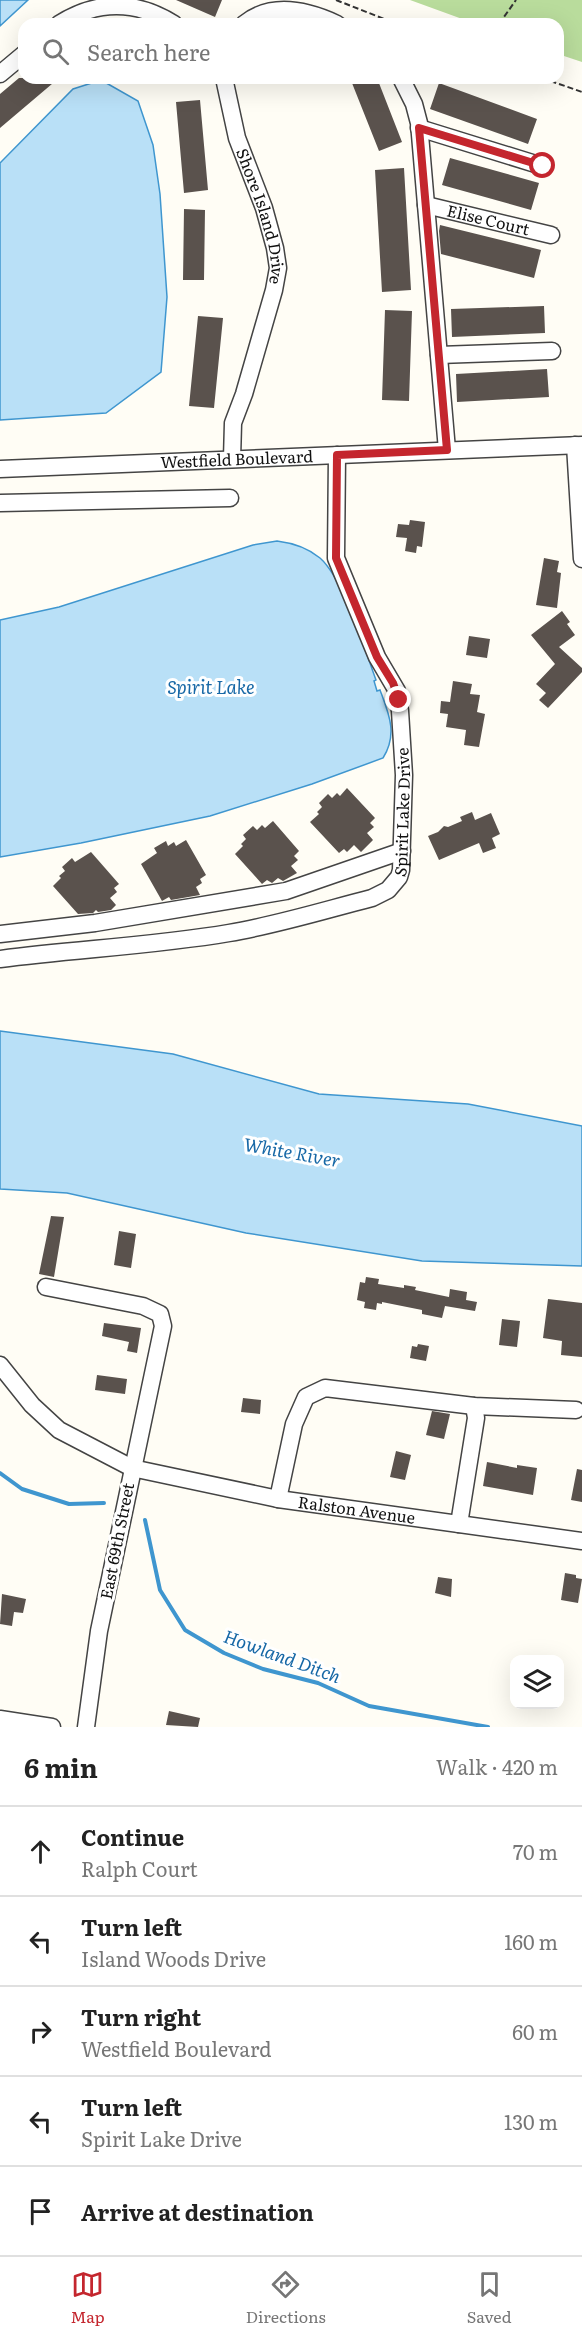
<!DOCTYPE html>
<html lang="en">
<head>
<meta charset="utf-8">
<style>
  :root { --surface:#fff; --page:#f2f2f2; --text:#222; --muted:#767676; --line:#e0e0e0; --accent:#c4262e }
  body { margin:0; font-family:Literata,serif; background:var(--page); color:var(--text) }
  .controls { position:absolute; right:18px; bottom:18px; display:grid; overflow:hidden; border-radius:12px; box-shadow:0 6px 24px #0002 }
  .controls button { width:54px; height:54px; display:grid; place-items:center; padding:0; border:0; border-bottom:2px solid var(--line); background:var(--surface); color:var(--text); font:30px sans-serif }
  .stop { position:absolute; width:18px; height:18px; margin:-14px; border:4px solid #c4262e; border-radius:50%; background:#fff }
  .stop.end { background:#c4262e; border-color:#fff; box-shadow:0 2px 6px #0008 }
  .list { margin:0; padding:0; list-style:none }
  h2 { display:flex; justify-content:space-between; align-items:center; height:78px; margin:0; padding:0 24px; font-size:26px }
  h2 small { font-size:20px; font-weight:400; color:var(--muted) }
  .list li { display:grid; grid-template-columns:39px 1fr auto; gap:18px; align-items:center; box-sizing:border-box; height:90px; padding:0 24px; border-top:2px solid var(--line) }
  .list b { display:block; font-size:22px; white-space:nowrap }
  .list p { margin:0; font-size:20px; white-space:nowrap; color:var(--muted) }
  .list em { font-size:20px; font-style:normal; color:var(--muted) }
  .icon { flex:none; width:33px; height:33px; fill:none; stroke:currentColor; stroke-width:2; stroke-linecap:round; stroke-linejoin:round }
  .map { position:relative; flex:none; width:582px; height:1727px; overflow:hidden }
  .search { position:absolute; background:var(--surface); box-shadow:0 6px 24px #0002; left:18px; right:18px; top:18px; height:66px; display:flex; align-items:center; gap:15px; box-sizing:border-box; padding:0 21px; border-radius:18px; color:var(--muted); font-size:22px }
  .sheet { height:528px; background:var(--surface) }
  nav { display:flex; justify-content:space-around; align-items:center; box-sizing:border-box; height:84px; border-top:2px solid var(--line); background:var(--surface); font-size:16px; color:var(--muted) }
  nav a { display:grid; justify-items:center; gap:3px }
  nav .on { color:var(--accent) }
  .map>svg:first-child { display:block }
</style>
</head>
<body>
<div class="map">
<svg width="582" height="1727" viewBox="0 0 582 1727">
  <rect width="100%" height="100%" fill="#fffdf5"/>
  <path fill="#b9dc9c" d="M410 0H582V62L558 54V24H476Z"/>
  <path fill="#b9e0f7" stroke="#3f96cf" stroke-width="1.5" d="M0 0H28L0 26Z
    M101 80 138 101 153 145 160 194 167 297 161 372 106 413 0 420V163L73 89Z
    M277 541C293 543 308 548 320 558 343 578 365 650 376 680L374 681 377 691 380 690C389 714 398 734 383 758L312 784 210 816 81 843 0 857V620L59 607 253 545Z
    M0 1031 173 1054 319 1094 468 1104 582 1126V1266L422 1261 246 1233 67 1193 0 1189Z"/>
  <g fill="none" stroke-linecap="round" stroke-linejoin="round">
    <path stroke="#3f96cf" stroke-width="4" d="M0 1473 22 1489 69 1504 104 1503
      M145 1520 160 1590 185 1630 224 1653 263 1669 318 1683 369 1706 488 1727"/>
  </g>
  <path fill="#5a524d" d="M176 0H222L215 17Z
    M19 78H59L0 128V94Z
    M350 78H377L402 142 379 151Z
    M439 83 537 119 528 144 430 109Z
    M200 100 208 190 184 193 176 102Z
    M450 158 539 183 531 210 442 185Z
    M404 168 411 290 382 292 375 170Z
    M184 209 205 210 204 280H183Z
    M440 225 541 250 534 278 441 254 439 231Z
    M544 306 545 333 452 337 451 309Z
    M385 310 412 311 409 401 382 400Z
    M198 316 223 318 214 408 189 406Z
    M547 369 549 397 457 402 456 374Z
    M410 520 425 522 422 547 417 546 416 553 405 551 407 538 396 537 398 524 409 525Z
    M544 558 559 561 557 572 561 573 557 608 536 605Z
    M562 611 570 622 567 624 575 635 559 647 582 668V672L548 708 539 700 546 693 536 684 555 664 531 635Z
    M469 636 490 639 487 658 466 655Z
    M453 681 472 684 470 694 480 695 477 712 485 714 479 747 464 745 466 730 446 727 448 714 440 713 441 701 450 702Z
    M347 788 375 818 370 823 374 827 367 833 373 840 361 852 354 845 347 852 344 849 339 853 310 822 319 814 317 812 322 807 319 803 328 794 332 798 337 793 340 796Z
    M472 812 475 820 491 813 500 834 492 838 496 848 483 853 479 843 439 860 428 836 438 832 444 826 448 827 462 821 460 817Z
    M273 821 299 851 294 856 298 860 291 866 297 873 283 881 278 878 272 883 267 880 262 884 235 854 243 846 241 844 246 839 243 835 253 826 257 830 262 825 265 828Z
    M186 840 206 875 200 879 202 883 196 887 200 895 171 900 169 897 162 901 141 864 157 853 154 848 166 841 168 846 174 842 176 846Z
    M91 852 119 884 114 888 117 892 110 898 116 905 111 910 98 912 96 910 93 913 78 914 53 886 61 878 59 876 65 871 62 867 72 858 75 862Z
    M51 1216 64 1217 54 1277 39 1274Z
    M119 1231 136 1234 131 1268 114 1265Z
    M366 1277 379 1279 378 1284 404 1288V1285L416 1287 415 1290 449 1297 450 1289 467 1292 466 1300 477 1302 475 1311 445 1306 442 1318 422 1314V1310L382 1302V1304L377 1303 376 1310 364 1308 365 1302 357 1300 360 1282 365 1283Z
    M548 1299 582 1303V1357L561 1355 562 1341 543 1338Z
    M502 1319 520 1321 517 1347 499 1345Z
    M104 1323 141 1328 137 1353 127 1351 129 1342 102 1336Z
    M418 1344 429 1346 426 1361 410 1358 412 1346 417 1347Z
    M97 1375 127 1379 125 1394 95 1390Z
    M243 1398 261 1400 260 1414 241 1412Z
    M432 1411 450 1414 444 1439 426 1435Z
    M396 1451 411 1455 405 1480 390 1477Z
    M487 1462 517 1468V1465L537 1468 533 1495 483 1486Z
    M577 1469 582 1470V1502L571 1500Z
    M565 1573 576 1575V1578L582 1579 578 1603 561 1600Z
    M438 1577 452 1579 451 1597 435 1593Z
    M2 1594 26 1599 23 1613 14 1612 12 1626 0 1624Z
    M169 1711 200 1718 198 1727 166 1725Z"/>
  <g fill="none" stroke-linecap="round" stroke-linejoin="round">
    <g stroke="#444" stroke-width="19">
      <g id="minor">
        <path d="M59 24C97 0 136 0 174 24"/>
        <path d="M244 24C272 1 307 10 337 24"/>
        <path d="M0 74 24 54"/>
        <path id="s1" d="M224 78 237 138 264 208 275 248 278 268 274 290 244 394 233 423 232 459"/>
        <path d="M401 78 414 104 419 123 447 450"/>
        <path d="M419 128 542 166"/>
        <path id="s2" d="M426 205 551 235"/>
        <path d="M439 355 552 351"/>
        <path d="M575 445 582 559"/>
        <path id="s3" d="M0 469 582 445"/>
        <path d="M0 503 230 498"/>
        <path d="M0 934 95 923 286 891 402 851"/>
        <path id="s4" d="M0 959C76 949 153 946 229 933 277 925 325 910 372 898L388 890 399 877 401 870 404 775 400 711 397 691 377 657 336 558 337 455"/>
        <path d="M46 1287 143 1306 160 1314 163 1326 99 1631 86 1727"/>
        <path id="s5" d="M0 1365 32 1405 59 1430 132 1468 278 1499 582 1541"/>
        <path d="M278 1499 294 1424 306 1397 325 1388 474 1406 576 1410"/>
        <path d="M459 1524 476 1418 474 1406"/>
        <path d="M0 1719 52 1727"/>
      </g>
    </g>
    <path stroke="#333" stroke-width="2" stroke-dasharray="6 3" stroke-linecap="butt" d="M336 0 397 24
      M499 24 516 0
      M542 78 582 92"/>
    <use href="#minor" stroke="#fff" stroke-width="16"/>
  </g>
  <g fill="none" stroke-linecap="round" stroke-linejoin="round">
    <path stroke="#c4262e" stroke-width="8" d="M399 700 393 683 377 657 336 558 337 455 447 450 419 128 543 166"/>
  </g>
  <g text-anchor="middle" stroke-width="6" stroke-linejoin="round" paint-order="stroke">
    <g font-size="16" fill="#111" stroke="#fff">
      <text dy="6" stroke="none"><textPath href="#s1" startOffset="144">Shore Island Drive</textPath></text>
      <text dy="6" stroke="none"><textPath href="#s2" startOffset="64">Elise Court</textPath></text>
      <text dy="6" stroke="none"><textPath href="#s3" startOffset="237">Westfield Boulevard</textPath></text>
      <text dy="6" stroke="none"><textPath href="#s4" startOffset="478">Spirit Lake Drive</textPath></text>
      <text dy="6" stroke="none"><textPath href="#s5" startOffset="399">Ralston Avenue</textPath></text>
      <text transform="translate(117 1541) rotate(-79)" y="6">East 69th Street</text>
    </g>
    <g font-size="18" font-style="italic" fill="#1768a6" stroke="#fff">
      <text x="211" y="694">Spirit Lake</text>
      <text transform="translate(292 1153) rotate(10)" y="6">White River</text>
      <text transform="translate(282 1657) rotate(20)" y="6">Howland Ditch</text>
    </g>
  </g>
</svg>
<div class="controls">
<button><svg class="icon" aria-label="layers" viewBox="0 0 24 24"><path d="M12 4l9 5-9 5-9-5zM3 14l9 5 9-5"/></svg></button>
</div>
<div class="stop" style="left:543px;top:166px"></div>
<div class="stop end" style="left:399px;top:700px"></div>
<div class="search"><svg class="icon" aria-label="search" viewBox="0 0 24 24"><circle cx="10" cy="10" r="6"/><path d="M15 15l6 6"/></svg>Search here</div>
</div>
<section class="sheet">
<h2>6 min<small>Walk · 420 m</small></h2>
<ul class="list">
<li><svg class="icon" aria-label="ahead" viewBox="0 0 24 24"><path d="M12 20V5M6 11l6-6 6 6"/></svg><div><b>Continue</b><p>Ralph Court</p></div><em>70 m</em></li>
<li><svg class="icon" aria-label="left" viewBox="0 0 24 24"><path d="M17 20v-9H6M10 6l-5 5 5 5"/></svg><div><b>Turn left</b><p>Island Woods Drive</p></div><em>160 m</em></li>
<li><svg class="icon" aria-label="right" viewBox="0 0 24 24"><path d="M7 20v-9h11M14 6l5 5-5 5"/></svg><div><b>Turn right</b><p>Westfield Boulevard</p></div><em>60 m</em></li>
<li><svg class="icon" aria-label="left" viewBox="0 0 24 24"><path d="M17 20v-9H6M10 6l-5 5 5 5"/></svg><div><b>Turn left</b><p>Spirit Lake Drive</p></div><em>130 m</em></li>
<li><svg class="icon" aria-label="arrive" viewBox="0 0 24 24"><path d="M6 21V4h12l-3 4 3 4H6"/></svg><div><b>Arrive at destination</b></div></li>
</ul>
</section>
<nav>
<a class="on"><svg class="icon" aria-label="map" viewBox="0 0 24 24"><path d="M3 6l6-2 6 2 6-2v14l-6 2-6-2-6 2zM9 4v14M15 6v14"/></svg>Map</a>
<a><svg class="icon" aria-label="directions" viewBox="0 0 24 24"><path d="M12 3l9 9-9 9-9-9zM9 14v-3h6M13 9l2 2-2 2"/></svg>Directions</a>
<a><svg class="icon" aria-label="saved" viewBox="0 0 24 24"><path d="M7 4h10v16l-5-4-5 4z"/></svg>Saved</a>
</nav>
</body>
</html>
